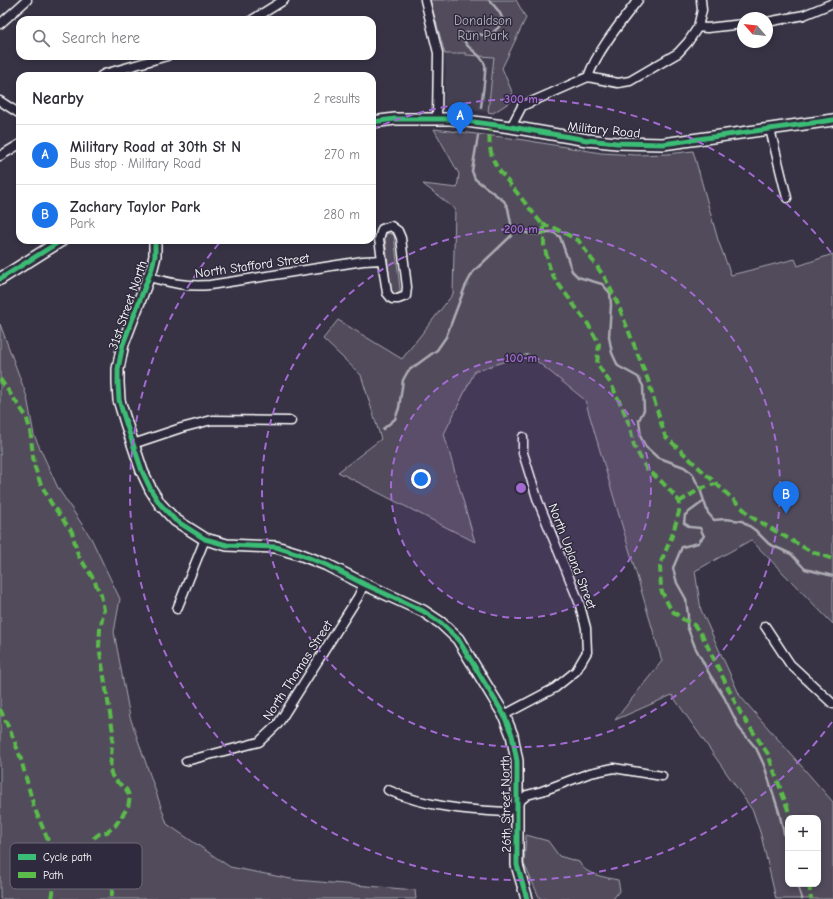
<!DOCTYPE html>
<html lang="en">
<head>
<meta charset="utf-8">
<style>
  :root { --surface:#fff; --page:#f7f7f7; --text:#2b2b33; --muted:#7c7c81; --line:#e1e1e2; --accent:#1a73e8 }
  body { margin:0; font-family:"Comic Neue",sans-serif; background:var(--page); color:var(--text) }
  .controls { position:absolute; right:12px; bottom:12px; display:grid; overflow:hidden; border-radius:8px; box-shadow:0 2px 6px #0003 }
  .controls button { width:36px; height:36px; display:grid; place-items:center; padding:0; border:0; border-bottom:1px solid var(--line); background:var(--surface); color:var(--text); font:20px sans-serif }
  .compass { position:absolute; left:737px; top:12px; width:36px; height:36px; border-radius:50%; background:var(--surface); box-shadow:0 2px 6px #0003; rotate:298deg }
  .you { position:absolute; left:421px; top:479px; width:14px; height:14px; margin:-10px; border:3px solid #fff; border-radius:50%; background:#1a73e8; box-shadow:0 0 0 6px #1a73e833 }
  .badge { display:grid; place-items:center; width:26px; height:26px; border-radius:50%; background:var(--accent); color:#fff; font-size:13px; font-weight:700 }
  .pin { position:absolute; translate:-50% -33px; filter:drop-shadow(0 1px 2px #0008) }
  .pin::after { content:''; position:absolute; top:21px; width:14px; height:12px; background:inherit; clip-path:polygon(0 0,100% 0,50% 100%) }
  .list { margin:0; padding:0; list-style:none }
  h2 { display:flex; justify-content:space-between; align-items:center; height:52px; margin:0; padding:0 16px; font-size:17px }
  h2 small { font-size:13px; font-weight:400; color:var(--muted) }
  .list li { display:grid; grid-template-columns:26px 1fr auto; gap:12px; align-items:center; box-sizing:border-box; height:60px; padding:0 16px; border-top:1px solid var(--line) }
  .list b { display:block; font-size:15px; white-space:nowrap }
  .list p { margin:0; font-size:13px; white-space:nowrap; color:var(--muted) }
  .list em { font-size:13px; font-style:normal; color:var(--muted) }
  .icon { flex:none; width:22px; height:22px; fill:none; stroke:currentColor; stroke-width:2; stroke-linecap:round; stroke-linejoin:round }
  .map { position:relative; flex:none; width:833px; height:899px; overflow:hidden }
  .search { position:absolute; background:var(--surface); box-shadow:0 2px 6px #0003; left:16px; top:16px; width:360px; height:44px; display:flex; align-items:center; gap:10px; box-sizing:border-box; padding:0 14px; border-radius:12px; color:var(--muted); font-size:15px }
  .panel { position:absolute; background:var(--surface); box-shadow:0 2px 6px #0003; left:16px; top:72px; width:360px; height:172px; border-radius:12px }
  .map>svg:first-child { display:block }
</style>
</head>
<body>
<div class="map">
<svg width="833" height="899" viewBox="0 0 833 899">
  <rect width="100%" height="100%" fill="#373345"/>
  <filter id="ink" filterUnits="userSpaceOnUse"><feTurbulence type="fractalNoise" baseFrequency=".025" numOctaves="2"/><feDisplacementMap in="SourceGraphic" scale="8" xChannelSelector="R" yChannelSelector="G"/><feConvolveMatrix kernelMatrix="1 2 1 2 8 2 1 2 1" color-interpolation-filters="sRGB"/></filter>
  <g filter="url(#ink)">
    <path fill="#444051" d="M458 53H466V56H494L488 112 447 107 444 104 446 70 445 55H458Z"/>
    <path fill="#514c5c" stroke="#a8a6ae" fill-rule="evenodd" d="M430 0H516L526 18 502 68 515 99 493 113 488 112 494 57 466 55V53H458V54H445Z
      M434 129 518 139 601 153 636 155 668 154 693 151 718 240 731 275 795 259 798 266 833 254V624L751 540 695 571 701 610 740 696 833 802V899H776L761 835 753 811 672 695 615 720 662 661 585 400 528 354 475 371 444 434 475 542 338 472 381 439 361 375 323 339 338 320 402 359 453 294 455 209 423 184 457 188 459 174ZM788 818H818V884H788Z
      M389 233 394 235 400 289V292L397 294H394L391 290 385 238 386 234Z
      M0 324 27 397 34 435 58 488 91 538 120 599 114 632 130 717 167 824 230 867 296 880 415 890 416 899H0Z
      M526 835 548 841 559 856 579 862C585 875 604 877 618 880L620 890 613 899H540L524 864Z"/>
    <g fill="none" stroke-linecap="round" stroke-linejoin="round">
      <path stroke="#adabb2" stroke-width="2.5" d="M481 107C482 100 486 70 485 65 480 51 465 50 462 35L468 32 488 36C509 22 504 16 489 0
        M512 229 531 234H539L548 232H553L560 237 572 271 578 277 602 284 610 293 611 305 609 337 612 353 618 366 638 377 643 386 644 410 639 420 641 438 646 447 657 457 684 467 692 473 700 489 704 501 685 515 684 523 690 527 700 528 704 536 698 543 682 547 673 568 677 583 686 599 688 616 687 626 695 647 710 675 724 697 740 729 756 748 764 765 779 812 788 850
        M383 429 395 419 399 408 403 380 408 371 437 350 446 337 465 287 473 272 511 236 512 229 508 208 504 201 475 179 472 171 478 136
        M704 501 708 513 714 520 725 519 742 521 755 530 769 544 791 554 805 569 833 576
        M797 884 802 899"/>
      <g stroke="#fff" stroke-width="11">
        <path id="street" d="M425 0 438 53 437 118
          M252 20 284 0
          M767 22 804 15 833 3
          M0 24 27 0
          M698 27 707 28 743 24
          M101 76 104 74 167 56
          M588 77 618 83 630 81 678 53 688 42 698 27 702 10 701 0
          M0 101 20 114
          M511 127 522 106 588 77C597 51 621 22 638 0
          M770 129 787 198
          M0 156 20 144
          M391 226 398 231 401 238 407 287 406 296 398 299H392L387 293 379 239 382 229Z
          M149 277C171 283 187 287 210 285L363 261 382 260
          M133 444 181 428 212 420 291 421
          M177 609 205 539
          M765 626 790 664 833 704
          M504 715 555 688 576 671 587 652 586 628 579 602 538 501 523 453V437
          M186 761 259 742 278 724 358 597 364 584
          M388 790C426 807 465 810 507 812L527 795 542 791 590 773 614 768 662 776"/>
      </g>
      <g stroke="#fff" stroke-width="14">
        <path id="secondary" d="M372 122 395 119H451L511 127 587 140 617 143 663 144 833 120
          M155 240V256L152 268 123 344 118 369V383L119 400 126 423 142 471 151 490 160 504 175 520 205 539 227 545 276 547 299 554 327 565 364 584 423 611 441 623 458 639 504 715 512 735 517 761V865L527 899
          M0 279 62 240"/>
      </g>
      <use href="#street" stroke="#2f2a3d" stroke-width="8"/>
      <use href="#secondary" stroke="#2f2a3d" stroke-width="11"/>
      <path stroke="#5cbc4b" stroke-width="4" stroke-dasharray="8 4" stroke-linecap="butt" d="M491 124C488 141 489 154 498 169L542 224 544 228V245L549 266 554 278 588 324 599 344 597 364 611 384 623 409 630 427 634 446 646 468 662 482 676 497 679 502V512L672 536 660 564 661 590 671 610 684 620 694 625 702 635 741 714 768 754 791 818
        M542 224 554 228 578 240 605 278 617 302 648 380 665 436 753 518 810 551 833 559
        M0 379 26 416 30 429 34 465 40 482 51 503 72 532 78 555 93 578 101 595 104 610 100 629 99 646 113 732 110 770 112 776 116 781 126 789 130 797 128 807 115 826 107 832 99 834 94 838C92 851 96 860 109 863L129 849 134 848 137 852 136 855C127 865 109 885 112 899
        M679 502 700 489 715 484
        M0 709 12 735 20 756 34 807 55 857 57 867 52 899
        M809 884 811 899"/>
      <g stroke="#2f2a3d" stroke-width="8">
        <path id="cycleway" d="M372 122 395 119H451L511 127 587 140 617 143 663 144 833 120
          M155 240V256L152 268 123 344 118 369V383L119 400 126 423 142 471 151 490 160 504 175 520 205 539 227 545 276 547 299 554 327 565 364 584 423 611 441 623 458 639 504 715 512 735 517 761V865L527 899
          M0 279 62 240"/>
      </g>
      <use href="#cycleway" stroke="#3abd76" stroke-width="5"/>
    </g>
  </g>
  <circle cx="521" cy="488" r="130" fill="#a36bd2" fill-opacity=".12"/>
  <g fill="none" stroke="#a36bd2" stroke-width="2" stroke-dasharray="7 5">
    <circle cx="521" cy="488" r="130"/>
    <circle cx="521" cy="488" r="259"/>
    <path d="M832 722A389 389 0 1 1 221 241M372 129A389 389 0 0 1 832 254"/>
  </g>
  <g text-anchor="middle" stroke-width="3" stroke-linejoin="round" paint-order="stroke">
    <g font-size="13" fill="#b9b7be" stroke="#2f2a3d">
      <text x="483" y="25">Donaldson<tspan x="483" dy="15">Run Park</tspan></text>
    </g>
    <g font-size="13" fill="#fff" stroke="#2f2a3d">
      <text transform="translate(604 129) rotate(6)" y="5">Military Road</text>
      <text transform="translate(252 265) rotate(-8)" y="5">North Stafford Street</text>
      <text transform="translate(127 305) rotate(-71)" y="5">31st Street North</text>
      <text transform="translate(573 556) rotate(69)" y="5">North Upland Street</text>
      <text transform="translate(297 670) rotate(-57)" y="5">North Thomas Street</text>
      <text transform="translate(505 804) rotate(-91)" y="5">26th Street North</text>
    </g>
  </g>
  <rect x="10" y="843" width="132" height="46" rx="6" fill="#2f2a3d" stroke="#6d6a77" stroke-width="1"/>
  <rect x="18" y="854" width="18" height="6" fill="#3abd76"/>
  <rect x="18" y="872" width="18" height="6" fill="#5cbc4b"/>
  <g font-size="11" fill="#fff">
    <text x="43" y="861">Cycle path</text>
    <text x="43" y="879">Path</text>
  </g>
  <circle cx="521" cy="488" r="6" fill="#a36bd2" stroke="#2f2a3d" stroke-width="2"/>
  <g font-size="12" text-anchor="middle" font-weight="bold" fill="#a36bd2" stroke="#2f2a3d" stroke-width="3" stroke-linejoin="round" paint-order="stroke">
    <text x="521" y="103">300 m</text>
    <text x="521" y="233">200 m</text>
    <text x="521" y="362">100 m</text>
  </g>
</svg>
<div class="controls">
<button>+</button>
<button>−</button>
</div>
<svg class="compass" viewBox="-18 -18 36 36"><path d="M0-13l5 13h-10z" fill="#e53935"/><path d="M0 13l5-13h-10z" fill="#7c7c81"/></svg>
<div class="you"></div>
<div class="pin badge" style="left:460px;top:135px">A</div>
<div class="pin badge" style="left:786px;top:514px">B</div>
<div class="search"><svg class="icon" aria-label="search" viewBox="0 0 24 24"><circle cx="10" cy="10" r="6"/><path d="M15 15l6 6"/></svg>Search here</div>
<section class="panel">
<h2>Nearby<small>2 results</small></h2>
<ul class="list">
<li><span class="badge">A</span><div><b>Military Road at 30th St N</b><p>Bus stop · Military Road</p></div><em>270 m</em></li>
<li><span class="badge">B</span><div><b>Zachary Taylor Park</b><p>Park</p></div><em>280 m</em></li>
</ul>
</section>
</div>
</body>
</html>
